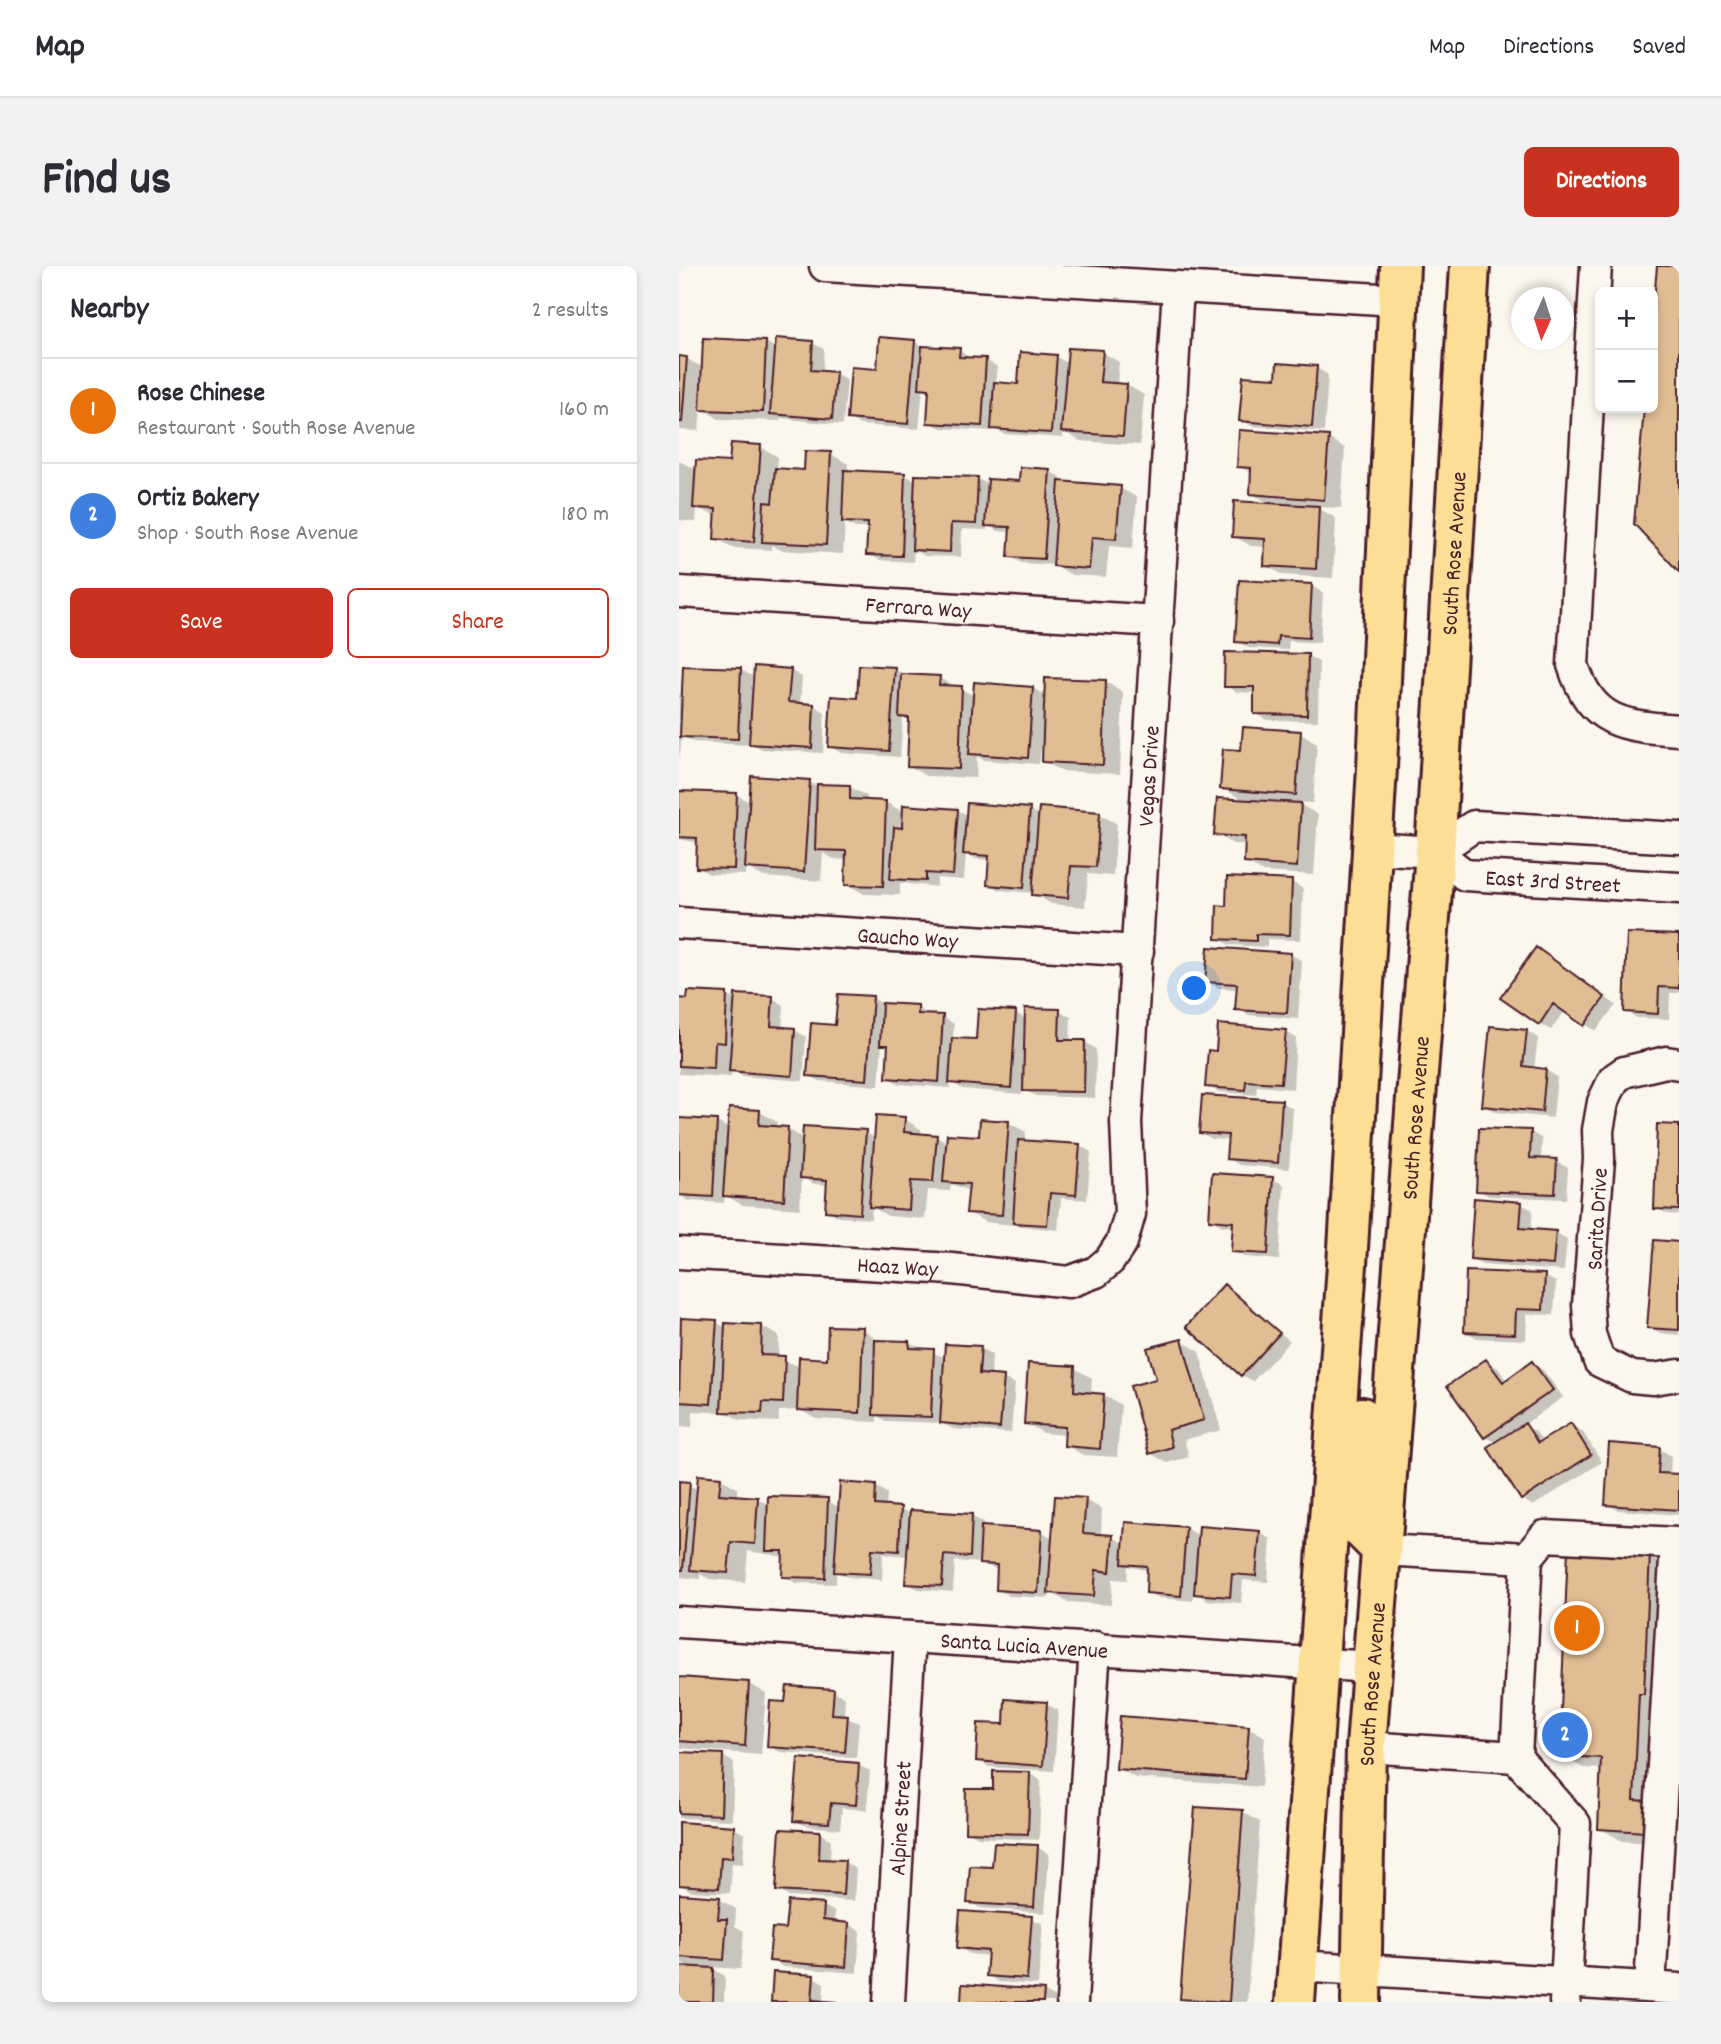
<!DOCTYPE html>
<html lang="en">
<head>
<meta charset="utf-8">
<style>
  :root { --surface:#fff; --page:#f2f2f3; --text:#2b2b33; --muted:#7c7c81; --line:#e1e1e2; --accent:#c8321e }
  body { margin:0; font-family:Dekko,sans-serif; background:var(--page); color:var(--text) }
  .controls { position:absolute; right:21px; top:21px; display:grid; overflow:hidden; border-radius:10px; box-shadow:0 4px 10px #0003 }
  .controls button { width:63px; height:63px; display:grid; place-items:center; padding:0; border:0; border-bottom:2px solid var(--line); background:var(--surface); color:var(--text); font:35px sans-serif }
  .compass { position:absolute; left:832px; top:21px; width:63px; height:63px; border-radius:50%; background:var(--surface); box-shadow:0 4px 10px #0003; rotate:183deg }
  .you { position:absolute; left:516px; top:723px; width:24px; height:24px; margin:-18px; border:5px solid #fff; border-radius:50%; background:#1a73e8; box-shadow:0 0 0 10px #1a73e833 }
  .badge { display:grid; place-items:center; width:46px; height:46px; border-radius:50%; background:var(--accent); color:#fff; font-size:23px; font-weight:700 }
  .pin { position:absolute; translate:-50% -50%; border:4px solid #fff; box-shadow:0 2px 7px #0006 }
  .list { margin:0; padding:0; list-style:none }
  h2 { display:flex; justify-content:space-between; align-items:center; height:91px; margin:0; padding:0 28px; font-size:30px }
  h2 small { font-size:23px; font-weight:400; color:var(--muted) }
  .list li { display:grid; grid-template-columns:46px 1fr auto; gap:21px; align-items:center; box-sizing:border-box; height:105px; padding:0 28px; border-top:2px solid var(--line) }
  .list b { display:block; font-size:26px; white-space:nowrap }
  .list p { margin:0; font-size:23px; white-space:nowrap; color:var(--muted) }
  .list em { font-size:23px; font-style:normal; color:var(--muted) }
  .actions { display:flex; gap:14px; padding:21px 28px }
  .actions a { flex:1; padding:16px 0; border:2px solid var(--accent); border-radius:10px; text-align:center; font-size:24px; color:var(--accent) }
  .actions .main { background:var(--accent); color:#fff }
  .map { position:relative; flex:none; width:1000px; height:1736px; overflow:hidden; border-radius:10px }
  header { display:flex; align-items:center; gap:42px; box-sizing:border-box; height:98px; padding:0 35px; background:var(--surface); border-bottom:2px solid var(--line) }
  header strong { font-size:33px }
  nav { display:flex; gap:38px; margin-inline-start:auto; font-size:24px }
  .intro { display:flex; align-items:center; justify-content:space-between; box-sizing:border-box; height:168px; padding:0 42px }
  h1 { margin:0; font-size:49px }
  .button { padding:18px 32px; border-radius:10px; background:var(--accent); color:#fff; font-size:24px; font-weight:700 }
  main { display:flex; gap:42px; padding:0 42px }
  aside { flex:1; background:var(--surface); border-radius:10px; box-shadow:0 4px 10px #0003 }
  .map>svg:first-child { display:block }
</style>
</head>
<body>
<header>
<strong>Map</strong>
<nav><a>Map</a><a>Directions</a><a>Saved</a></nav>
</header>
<div class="intro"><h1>Find us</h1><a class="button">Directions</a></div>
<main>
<aside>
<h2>Nearby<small>2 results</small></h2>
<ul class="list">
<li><span class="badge" style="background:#e8710a">1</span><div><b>Rose Chinese</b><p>Restaurant · South Rose Avenue</p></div><em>160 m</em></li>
<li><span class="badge" style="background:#3f7fe0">2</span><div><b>Ortiz Bakery</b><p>Shop · South Rose Avenue</p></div><em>180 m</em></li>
</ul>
<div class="actions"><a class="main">Save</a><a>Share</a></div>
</aside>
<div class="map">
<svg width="1000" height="1736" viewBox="0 0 1000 1736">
  <rect width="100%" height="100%" fill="#fbf7ec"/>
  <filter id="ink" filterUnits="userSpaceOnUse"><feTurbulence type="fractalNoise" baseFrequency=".0143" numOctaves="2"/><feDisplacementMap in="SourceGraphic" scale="14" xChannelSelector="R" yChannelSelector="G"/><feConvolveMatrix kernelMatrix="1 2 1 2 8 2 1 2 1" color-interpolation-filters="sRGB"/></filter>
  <g filter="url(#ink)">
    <path fill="#0003" d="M235 75 246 82 280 84 292 93 307 94 318 101 317 118 340 119 377 91 389 97 423 86 440 96 438 119H448L465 129 461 179 401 175 384 165V172L325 168 314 162V165L262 162 250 156 252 127 244 122 240 163 181 159 170 152 199 105Z
      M87 76 98 83 133 77 145 83 143 107 157 108 168 114 164 159 101 152V155L40 153 22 142 20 165 0 164V92L8 93 25 102Z
      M638 102 649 109 645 166 573 160 562 154 599 114Z
      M649 172 666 182 662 242 637 241 657 252 654 312 604 309 586 299 587 281 572 280 555 270 593 239 572 227 574 208 560 200Z
      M82 181 99 191 98 204 126 206 127 186 152 188 169 198V206L226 209 237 215 299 213 310 219 342 217 370 205 382 211V217L441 222 458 231 454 282 430 280 427 311 393 309 375 299 342 297 331 290 332 266 319 265 308 259V264L283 263 282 291 246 290 235 284 234 296 201 294 189 288 190 262H176L166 256 164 288 102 284 92 279V284L54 282 37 272 39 251 18 242 17 256 0 254V195L18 204 52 198Z
      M633 320 644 327 641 377 610 375 609 384 570 382 558 375Z
      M629 390 640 396 639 455 588 454 576 447 577 427 558 426 547 420Z
      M61 403 73 410 72 421 111 404 123 411 121 439H135L146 446 144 487 83 483 70 476V479L14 476 3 470 0 494V428L4 431Z
      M215 403 228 410 260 412 296 430 354 422 367 430 368 414 427 416 444 426 441 508 382 505 364 495 365 481H362L360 498 304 494 298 490 297 512 247 510 229 500 231 455 224 451 221 491 162 487 150 480 179 433Z
      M621 467 638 477 634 537 617 536 639 549 635 609 584 606 566 596 568 578H554L537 568 566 535 543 522 564 486Z
      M130 516 140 521H171L188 530V536H206L226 547 278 544 289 549 350 544 361 550 421 548 438 558 434 610 409 608 406 641 372 638 355 627 321 624 309 618 311 594 297 593 287 587 285 614 258 612V621L221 617V629L185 628 168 618 169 594 155 593 144 587 142 615 85 611 67 601 66 609 30 608 19 601 20 577 0 573V527L58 529 72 537Z
      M613 616 624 623 622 674 588 673V681L550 679 539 672 548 641Z
      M1000 670V727H991L990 753 958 752 947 745Z
      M611 688 623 695 619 753 569 749 558 743 559 723 540 722 528 715Z
      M869 690 937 739 917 765 886 745 872 764 860 758Z
      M47 729 57 734 93 732 105 739 103 763 116 764 127 771 124 815 64 810 52 804V811L0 808V734Z
      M160 729 194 732 205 739 239 741 250 750 264 751 275 758 274 773 299 775 337 747 347 753 380 745 392 751 391 776H406L417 783 416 832 357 830 344 823 343 828 283 823 272 816 271 822 220 818 209 811 211 783 203 778 200 820 141 815 129 809 158 761Z
      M606 765 617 772 614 823 578 820 577 829 540 826 528 820 539 787Z
      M848 765 859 772 855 803 867 804 878 811 874 852 816 846 804 839Z
      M603 836 614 843 610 903 560 899 549 892 550 874 533 873 522 866Z
      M81 846 98 856 97 862 109 863 125 873 186 866 197 873 225 853 242 863V869L258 870 269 877 302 872 330 857 347 866 346 876 400 879 412 886 408 934 382 932 379 964 306 956 289 946 291 925 272 918 271 925 249 924 246 953 209 950 193 941 192 953 160 951 148 944 150 919 135 918 123 911 121 943 63 939 46 929 45 937 10 935 0 929V854L37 855 50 863Z
      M1000 861V949L989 948 977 942Z
      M852 866 863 873 862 894 877 895 889 902 887 933 810 930 799 924Z
      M594 913 605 919 600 994 566 991 554 985 556 961 543 960 532 953Z
      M842 938 854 944 852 965 876 966 888 973 885 1005 804 999 793 992Z
      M1000 978V1069L981 1067 970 1061Z
      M865 1010 877 1016 875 1049 848 1048 847 1074 798 1072 786 1065Z
      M545 1020 611 1075 574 1115 563 1109Z
      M37 1056 47 1062 82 1060 100 1070 99 1092 122 1101 150 1095 184 1063 201 1076 230 1077 267 1092 302 1082 313 1089 312 1111 324 1112 336 1118 332 1167 274 1163 263 1157 207 1155 198 1150V1156L137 1153 121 1144 100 1145V1156L61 1154 48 1147 14 1145 13 1161 0 1160V1085Z
      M503 1075 520 1085 542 1164 505 1174 510 1191 488 1197 471 1187 479 1114Z
      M807 1095 819 1102 828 1115 853 1097 864 1104 884 1131 845 1159 857 1166 864 1176 892 1159 903 1165 923 1196 854 1240 843 1233 817 1177 806 1171Z
      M395 1102 413 1112 412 1128 425 1129 442 1139 438 1191 404 1189 387 1179V1169L364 1167 347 1157Z
      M981 1183 992 1190 991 1209 1000 1210V1249L939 1244 928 1238Z
      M41 1212 58 1222V1231L79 1233 90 1239 148 1234 161 1242 196 1220 208 1227 207 1242 222 1243 233 1249 293 1250 304 1257V1262L363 1266 374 1272 406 1234 423 1243 422 1270 433 1271 446 1278 507 1262 521 1270 581 1267 592 1273 589 1316 564 1314 562 1337 528 1334 514 1326V1335L480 1332 468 1326 470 1305 449 1300 448 1314 434 1313 432 1339 388 1336 371 1326 370 1332 330 1330 318 1323 319 1304 302 1297 276 1295 274 1326 239 1323 228 1317 230 1290 204 1288 203 1314 169 1311 157 1305V1318L117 1317 105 1310 106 1291 69 1285 66 1316 30 1313 21 1308V1313L0 1311V1217L19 1223Z
      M971 1288 993 1301 989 1578 943 1575 921 1562 924 1503 904 1502 881 1489Z
      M0 1413 70 1418 87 1427 82 1489 0 1482Z
      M155 1425 166 1432 165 1451 180 1457 177 1492 101 1486 90 1480 108 1438Z
      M367 1438 379 1444 375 1505 310 1501 299 1494 326 1460Z
      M569 1461 586 1471 582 1521 456 1512 439 1502Z
      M0 1488 44 1490 55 1497 53 1554 0 1552Z
      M179 1499 191 1505 188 1544 163 1542 161 1563 127 1560 115 1554Z
      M351 1508 362 1514 360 1574 299 1571 288 1565Z
      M564 1546 581 1556 568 1736H510L503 1732Z
      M0 1558 54 1562 66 1568 64 1598 53 1597 51 1627 12 1625 0 1618Z
      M141 1567 152 1574 151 1595 166 1596 177 1603 175 1635 110 1631 99 1624Z
      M358 1581 370 1588 366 1647 301 1642 290 1636 314 1603Z
      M0 1630 40 1633 57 1643 56 1660 65 1665 62 1703 31 1701 46 1710 45 1736H0V1702H12L0 1695Z
      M145 1640 156 1646 155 1657 170 1658 181 1665 178 1707 104 1701 92 1694 108 1664Z
      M352 1652 364 1658 359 1719 320 1716 309 1709 310 1690 291 1688 280 1682Z
      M134 1711 145 1717 144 1736H94Z
      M365 1725 376 1732V1736H284Z"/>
    <path fill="#e1bd93" stroke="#4a1f2b" stroke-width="2" d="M978 0H1000V306L955 258 965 142H974V46Z
      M200 71 236 74 229 158 168 153 172 101 198 103Z
      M24 72 87 75 84 146 21 144Z
      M97 72 134 75 132 104 157 106 153 153 91 148Z
      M243 80 281 82 280 91 307 92 303 160 248 157 250 123 240 122Z
      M389 82 424 84 421 116 448 118 444 170 382 166Z
      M341 86 378 89 372 167 312 163 315 116 339 118Z
      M0 90 8 91 3 156H0Z
      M598 97 638 100 633 161 560 155 564 110 597 112Z
      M560 164 650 170 645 234 571 228 572 202 558 201Z
      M52 177 82 179 75 276 35 273 37 243 14 242 17 194 50 196Z
      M126 185 152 186 147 279 83 276 85 236 93 237 96 202 125 204Z
      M341 201 371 203 365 293 329 291 331 261 306 260 309 213 340 215Z
      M165 204 226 207 223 290 187 289 189 257 163 256Z
      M236 209 299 211 297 258 272 257 271 286 233 284Z
      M380 215 442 220 437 273 413 271 410 303 374 300Z
      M555 235 640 240 637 303 585 300 586 273 553 271Z
      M560 314 633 318 630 372 599 370 598 379 556 376Z
      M546 386 629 388 628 449 575 448V421H545Z
      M180 399 216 401 210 485 149 481 152 430 178 432Z
      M4 400 62 402 59 473 1 471Z
      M75 400 112 403 109 436 135 438 133 482 70 478Z
      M222 408 261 410 260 419 283 420 280 503 228 501 230 452 220 451Z
      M366 412 427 414 424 499 363 496Z
      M295 416 354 421 349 492 290 488Z
      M564 461 622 465 617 529 541 523 544 483 562 484Z
      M72 510 131 514 125 606 66 602Z
      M138 518 171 519V533L207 535 204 620 166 619 167 585 136 584Z
      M0 525 58 527 55 603 17 602 18 572 0 571Z
      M538 532 622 537 618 601 565 597 566 571 535 569Z
      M288 537 351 542 345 622 308 619 310 590 284 588Z
      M224 539 279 543 274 609 247 607V615L211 613 215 561 223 562Z
      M360 541 421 546 417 601 392 600 389 632 353 629Z
      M548 611 613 614 611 669 577 668V675L537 673 538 639 547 640Z
      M948 667 1000 669V722L980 721 979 748 945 746Z
      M529 681 612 687 608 747 556 744 558 718 526 716Z
      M857 681 926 731 905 760 874 738 860 759 821 732Z
      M9 725 48 727 46 777 36 776 35 802 0 800V732L8 733Z
      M56 728 94 730 92 760 116 762 113 810 50 805Z
      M159 728 194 730 188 814 128 810 132 757 156 759Z
      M203 737 239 739V748L264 749 260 816 207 812 209 779H201Z
      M346 742 381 743 380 774H406L405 826 344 825Z
      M299 743 337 745 332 822 270 817 273 772 297 773Z
      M539 758 607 764 602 817 567 815 566 824 526 821 529 784 537 785Z
      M811 760 848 764 844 800 867 803 863 846 803 840Z
      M523 829 603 834 599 897 547 893 549 869 520 867Z
      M50 842 81 844 80 859 109 861 105 934 44 930Z
      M197 849 226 851 225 866 258 869 254 916 232 915 230 944 190 941Z
      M0 852 38 854 34 931 0 929Z
      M301 853 330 855 323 949 287 947 290 918 264 916 268 868 300 870Z
      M978 858 1000 859V944L975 943Z
      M124 860 187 864 181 948 146 945 148 914 121 912Z
      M800 862 852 864 851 892 878 893 876 928 797 925Z
      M339 874 401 878 397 929 371 927 368 959 334 957Z
      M533 907 594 911 589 988 552 986 554 956 530 954Z
      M795 932 843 936 841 962 877 965 874 999 791 993Z
      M975 974 1000 976V1064L968 1062Z
      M787 1005 866 1008 864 1044 837 1043 836 1068 785 1066Z
      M545 1018 601 1067 562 1110 507 1061Z
      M2 1052 38 1054 32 1138 0 1136Z
      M46 1057 83 1059 82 1089 106 1090 104 1137 84 1136 83 1147 42 1146Z
      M149 1060 184 1061 181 1147 118 1144 120 1091 148 1093Z
      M503 1073 525 1154 489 1164 493 1181 470 1188 451 1120 477 1113 468 1082Z
      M196 1074 230 1075 231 1082 255 1083 252 1151 194 1149Z
      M266 1078 302 1080 300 1108 325 1110 321 1162 261 1157Z
      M807 1093 824 1116 853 1095 874 1124 805 1172 768 1120Z
      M349 1097 396 1100 395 1125 425 1128 421 1183 385 1180 386 1161 345 1158Z
      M846 1157 859 1177 892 1157 912 1189 842 1234 808 1181Z
      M930 1177 981 1181 979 1207 1000 1208V1244L926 1239Z
      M19 1209 42 1211 40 1228 79 1231 76 1278 52 1276 49 1307 11 1304Z
      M0 1215 11 1216 4 1304H0Z
      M161 1216 197 1219 196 1239 222 1241 220 1285 193 1283 191 1308 155 1306Z
      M89 1230 149 1232 146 1312 103 1311 104 1285H87Z
      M376 1230 407 1232 404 1267 434 1269 431 1306 417 1304 415 1330 369 1327Z
      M231 1244 293 1248 291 1291 265 1289 263 1320 226 1318Z
      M446 1256 507 1261 502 1330 467 1327 468 1300 443 1298Z
      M302 1260 363 1264 359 1327 317 1324 318 1299 300 1298Z
      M520 1260 581 1265 577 1310 553 1308 551 1331 515 1328Z
      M889 1283 971 1286 965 1428H960L955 1534 968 1535 967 1566 919 1563 922 1492 880 1490Z
      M0 1411 70 1416 66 1480 0 1475Z
      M108 1420 155 1423 153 1448 169 1449 166 1486 88 1481 91 1435 106 1436Z
      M326 1433 368 1436 364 1500 297 1495 299 1457 325 1458Z
      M441 1450 570 1460 566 1513 437 1503Z
      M0 1486 44 1488 42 1549 0 1547Z
      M119 1492 180 1497 177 1539 152 1537 150 1557 114 1555Z
      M314 1505 351 1506 349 1568 286 1566 287 1523H314Z
      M516 1541 564 1544 550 1736 501 1733Z
      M0 1556 55 1560 53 1592 42 1591 40 1622 0 1619Z
      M101 1563 141 1565 140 1593 166 1594 164 1629 97 1625Z
      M315 1577 359 1579 355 1641 288 1637 291 1600 313 1601Z
      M0 1628 41 1631 39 1653H48L45 1694 0 1691Z
      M109 1635 145 1638 144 1654 170 1657 167 1701 90 1695 93 1662 106 1663Z
      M281 1645 353 1650 348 1713 307 1710 309 1685 278 1682Z
      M0 1700 35 1702 34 1736H0Z
      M94 1706 135 1709 133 1734 159 1736H92Z
      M283 1718 365 1724 364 1736H282Z"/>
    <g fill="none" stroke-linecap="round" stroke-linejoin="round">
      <g stroke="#4a1f2b" stroke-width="35">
        <g id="minor">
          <path d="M146 0 718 34"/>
          <path d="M917 0 894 399C913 458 944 460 1000 464"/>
          <path id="s1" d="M0 326 479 355"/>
          <path d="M692 582 756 586"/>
          <path id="s2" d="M756 586 786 609 1000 622"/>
          <path d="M756 586 795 560 1000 572"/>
          <path id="s3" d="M0 657 459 685"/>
          <path d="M1000 798 987 796 945 806 935 813 924 836 919 864 920 893 909 1039 911 1068 920 1095 953 1111 974 1113 1000 1109"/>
          <path id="s4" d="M0 987 273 1003 390 1016 417 1006 431 994 443 976 451 948 447 856 499 22"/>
          <path d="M703 1284 848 1292"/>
          <path id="s5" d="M0 1356 693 1401"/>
          <path d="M687 1481 837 1491"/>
          <path d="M618 1700 1000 1723"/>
          <path id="s6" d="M210 1736 231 1371"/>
          <path d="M393 1736 416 1381"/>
          <path d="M886 1736 896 1558 837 1491 848 1292 866 1270 997 1277 971 1721"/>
        </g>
      </g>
      <g stroke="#4a1f2b" stroke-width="44">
        <g id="major">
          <path d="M683 1151 676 1257 703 1284"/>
          <path d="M616 1736 668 999 698 502 721 0"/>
          <path id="s7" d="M682 1736 687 1481 756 586 791 0"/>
        </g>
      </g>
      <use href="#minor" stroke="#fbf7ec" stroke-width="30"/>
      <use href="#major" stroke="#fcde96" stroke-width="38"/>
    </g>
  </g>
  <g text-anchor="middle" stroke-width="6" stroke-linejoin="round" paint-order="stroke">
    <g font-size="23" fill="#4a1f2b" stroke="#fbf7ec">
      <text dy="8" stroke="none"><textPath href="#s7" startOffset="1452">South Rose Avenue</textPath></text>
      <text dy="8" stroke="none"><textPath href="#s1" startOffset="240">Ferrara Way</textPath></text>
      <text dy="8" stroke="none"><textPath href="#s4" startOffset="928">Vegas Drive</textPath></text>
      <text dy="8" stroke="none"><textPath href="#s2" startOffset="126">East 3rd Street</textPath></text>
      <text dy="8" stroke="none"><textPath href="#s3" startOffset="229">Gaucho Way</textPath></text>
      <text dy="8" stroke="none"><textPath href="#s7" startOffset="886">South Rose Avenue</textPath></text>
      <text transform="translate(917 953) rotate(-87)" y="8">Sarita Drive</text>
      <text dy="8" stroke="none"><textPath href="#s4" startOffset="219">Haaz Way</textPath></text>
      <text dy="8" stroke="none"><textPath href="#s5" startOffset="346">Santa Lucia Avenue</textPath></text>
      <text dy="8" stroke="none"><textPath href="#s7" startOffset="318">South Rose Avenue</textPath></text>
      <text dy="8" stroke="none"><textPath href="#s6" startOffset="184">Alpine Street</textPath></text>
    </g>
  </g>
</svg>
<div class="controls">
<button>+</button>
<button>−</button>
</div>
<svg class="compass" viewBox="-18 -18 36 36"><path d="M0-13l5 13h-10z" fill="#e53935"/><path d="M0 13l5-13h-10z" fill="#7c7c81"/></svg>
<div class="you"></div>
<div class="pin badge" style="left:898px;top:1362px;background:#e8710a">1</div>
<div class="pin badge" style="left:886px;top:1469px;background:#3f7fe0">2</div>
</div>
</main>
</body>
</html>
